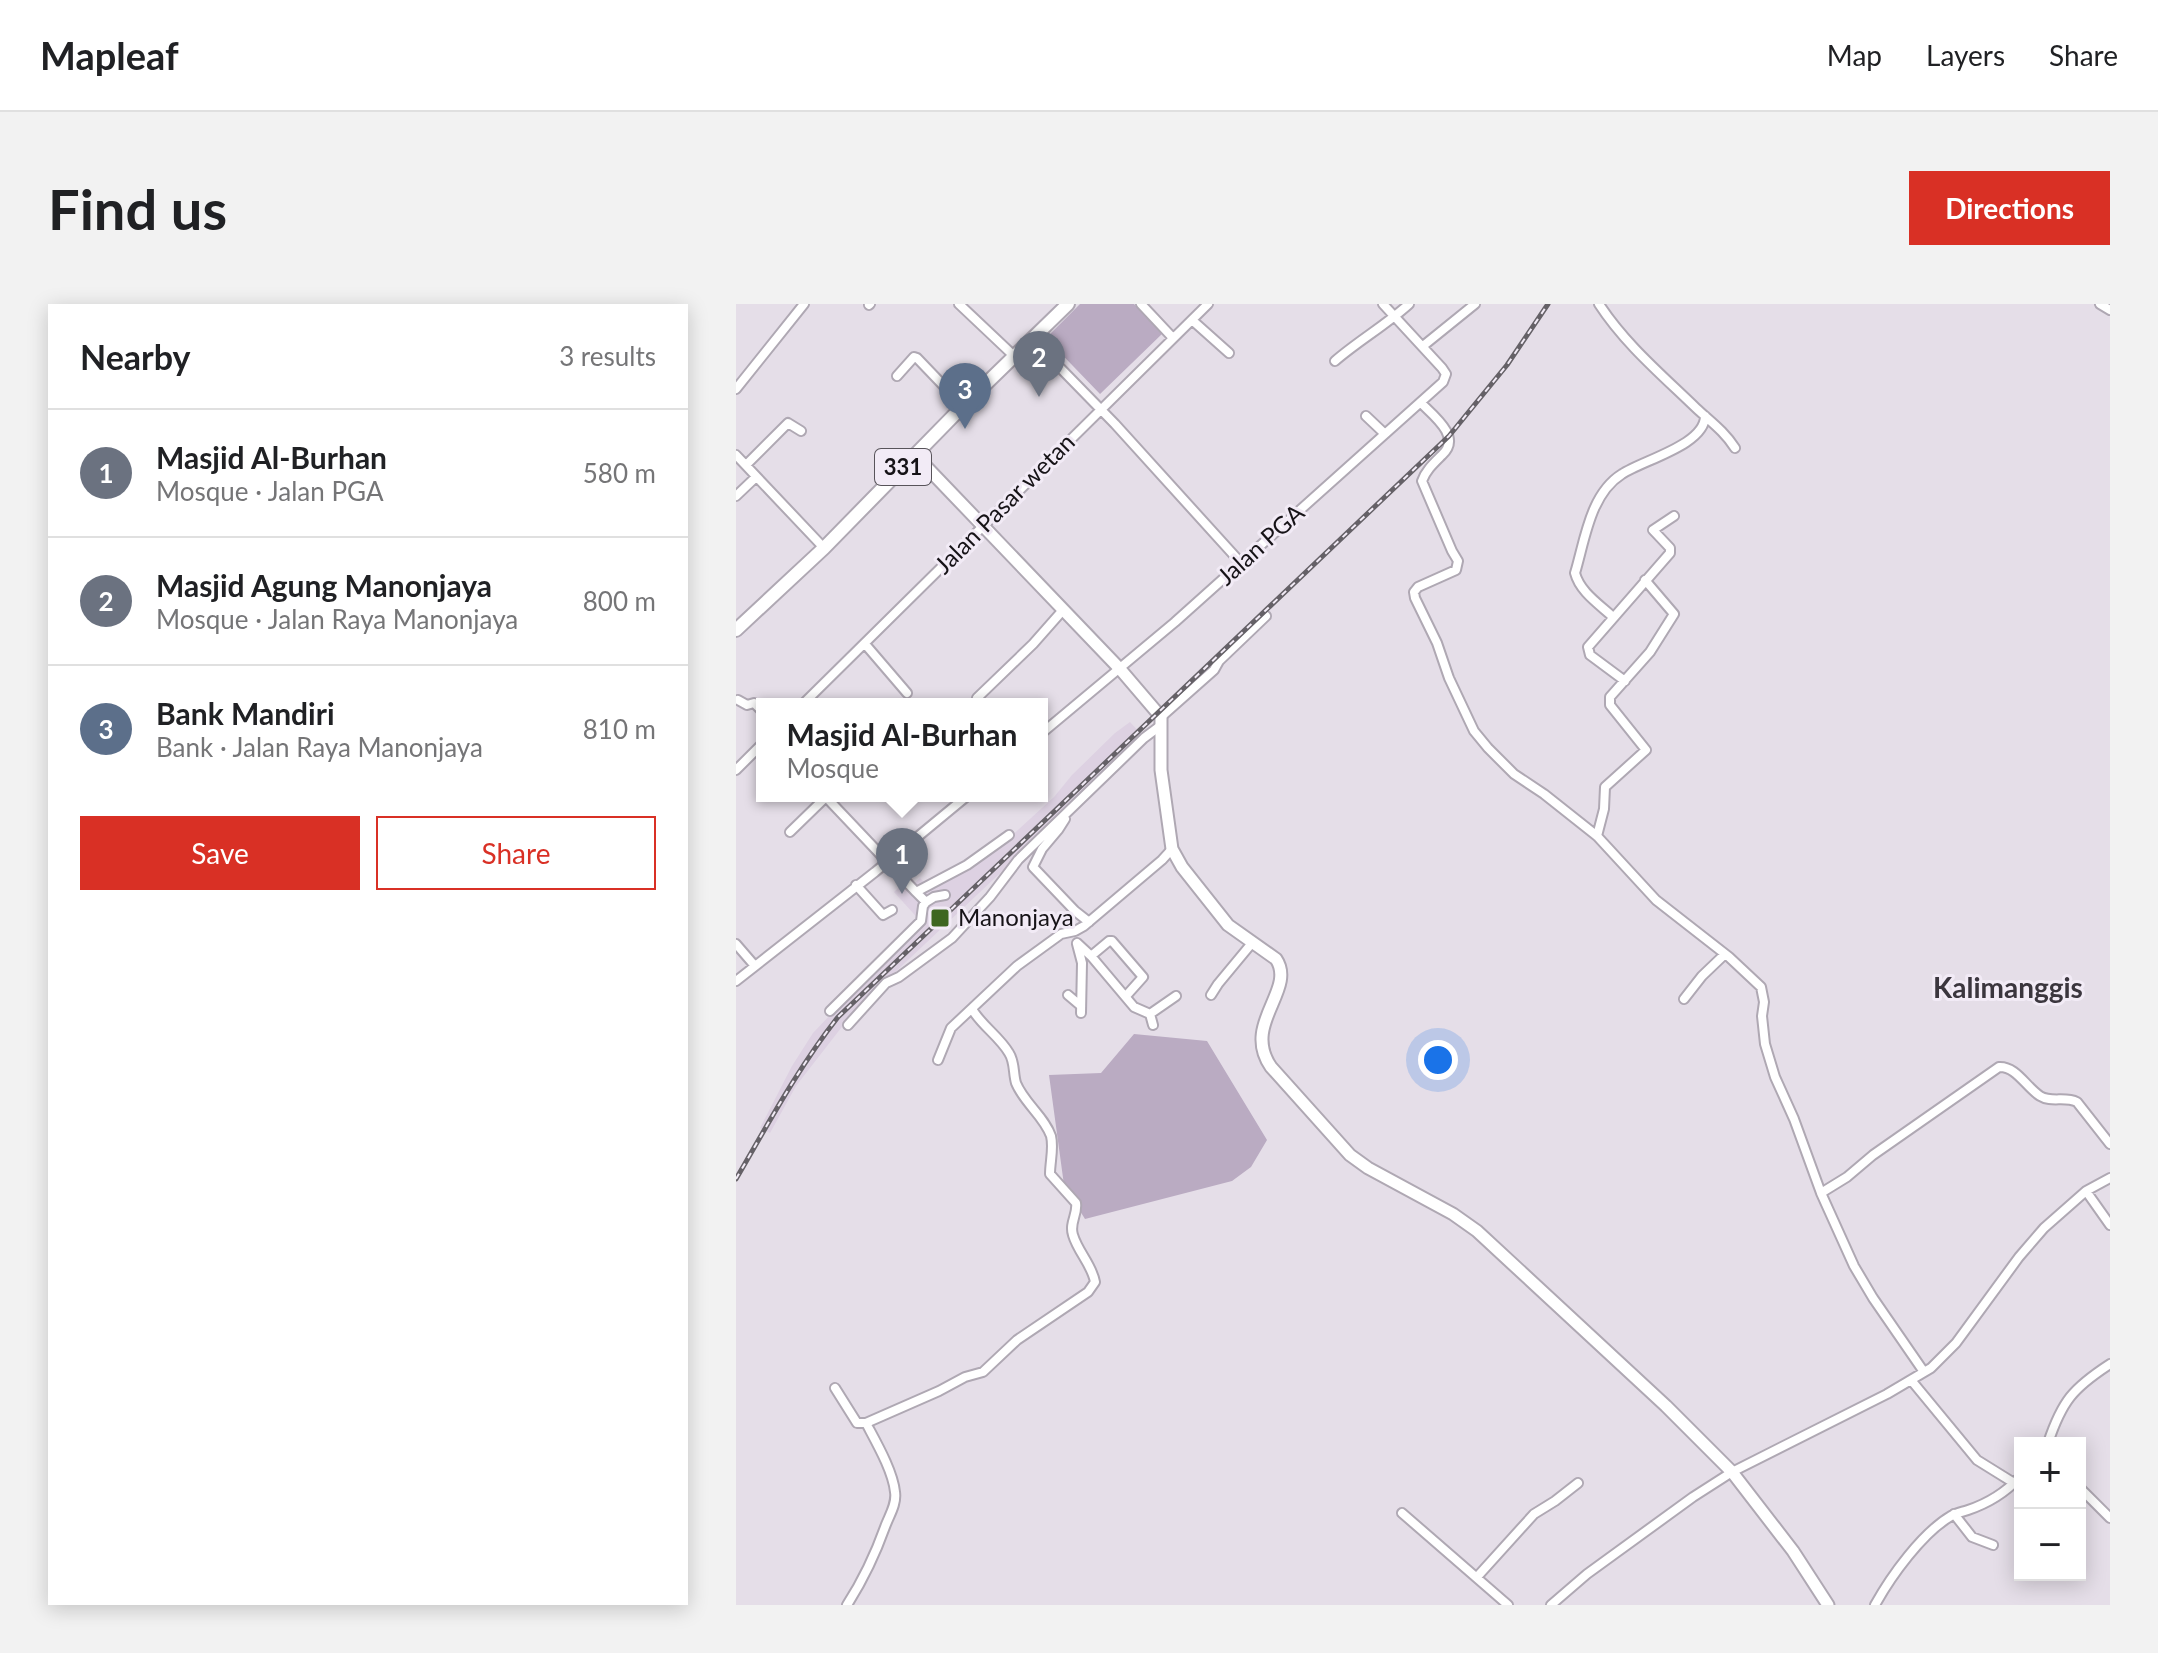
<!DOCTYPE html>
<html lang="en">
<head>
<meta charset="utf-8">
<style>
  :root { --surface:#fff; --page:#f2f2f2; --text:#202124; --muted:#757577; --line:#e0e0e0; --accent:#d93025 }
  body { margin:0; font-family:Lato,sans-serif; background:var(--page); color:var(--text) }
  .controls { position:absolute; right:24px; bottom:24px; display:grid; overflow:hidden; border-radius:0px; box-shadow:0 4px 20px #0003 }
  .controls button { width:72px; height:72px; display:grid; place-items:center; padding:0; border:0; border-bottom:2px solid var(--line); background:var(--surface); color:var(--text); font:40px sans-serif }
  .you { position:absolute; left:702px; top:756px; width:28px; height:28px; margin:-20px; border:6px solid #fff; border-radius:50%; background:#1a73e8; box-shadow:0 0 0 12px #1a73e833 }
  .badge { display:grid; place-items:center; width:52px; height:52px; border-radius:50%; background:var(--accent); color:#fff; font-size:26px; font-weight:700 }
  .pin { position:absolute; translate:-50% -66px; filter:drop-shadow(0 2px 4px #0008) }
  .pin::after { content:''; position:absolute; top:42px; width:28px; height:24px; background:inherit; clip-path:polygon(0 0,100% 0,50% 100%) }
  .popup { position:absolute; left:20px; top:394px; width:292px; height:104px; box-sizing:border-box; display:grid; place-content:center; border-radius:0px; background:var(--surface); filter:drop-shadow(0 2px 6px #0005); font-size:26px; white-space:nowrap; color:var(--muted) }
  .popup b { font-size:30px; color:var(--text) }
  .popup::after { content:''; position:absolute; left:50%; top:100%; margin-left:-16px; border:16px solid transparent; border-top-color:var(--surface) }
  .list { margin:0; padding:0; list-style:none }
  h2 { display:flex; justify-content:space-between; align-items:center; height:104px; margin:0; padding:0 32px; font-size:34px }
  h2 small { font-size:26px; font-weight:400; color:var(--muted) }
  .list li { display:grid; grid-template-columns:52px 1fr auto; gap:24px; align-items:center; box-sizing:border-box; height:128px; padding:0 32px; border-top:2px solid var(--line) }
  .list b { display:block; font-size:30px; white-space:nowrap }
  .list p { margin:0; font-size:26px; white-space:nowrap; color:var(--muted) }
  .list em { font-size:26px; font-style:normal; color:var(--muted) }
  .actions { display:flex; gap:16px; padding:24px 32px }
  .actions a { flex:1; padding:18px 0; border:2px solid var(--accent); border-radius:0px; text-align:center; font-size:28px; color:var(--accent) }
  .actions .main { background:var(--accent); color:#fff }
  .map { position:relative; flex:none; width:1374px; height:1301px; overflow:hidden; border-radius:0px }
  header { display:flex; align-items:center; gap:48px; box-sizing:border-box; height:112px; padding:0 40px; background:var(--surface); border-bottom:2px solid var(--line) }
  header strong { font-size:38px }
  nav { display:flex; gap:44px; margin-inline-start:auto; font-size:28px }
  .intro { display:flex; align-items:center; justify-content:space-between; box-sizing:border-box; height:192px; padding:0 48px }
  h1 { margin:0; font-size:56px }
  .button { padding:20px 36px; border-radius:0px; background:var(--accent); color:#fff; font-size:28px; font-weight:700 }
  main { display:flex; gap:48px; padding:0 48px }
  aside { flex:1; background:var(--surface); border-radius:0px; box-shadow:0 4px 20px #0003 }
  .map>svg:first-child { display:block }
</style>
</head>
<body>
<header>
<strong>Mapleaf</strong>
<nav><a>Map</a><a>Layers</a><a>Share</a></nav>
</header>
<div class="intro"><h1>Find us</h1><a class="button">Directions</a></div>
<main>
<aside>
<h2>Nearby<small>3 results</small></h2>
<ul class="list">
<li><span class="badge" style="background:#6b7280">1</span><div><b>Masjid Al-Burhan</b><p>Mosque · Jalan PGA</p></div><em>580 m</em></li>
<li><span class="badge" style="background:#6b7280">2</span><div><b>Masjid Agung Manonjaya</b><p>Mosque · Jalan Raya Manonjaya</p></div><em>800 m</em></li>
<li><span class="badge" style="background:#5c6f8a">3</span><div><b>Bank Mandiri</b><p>Bank · Jalan Raya Manonjaya</p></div><em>810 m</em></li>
</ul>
<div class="actions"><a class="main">Save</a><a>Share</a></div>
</aside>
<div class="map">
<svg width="1374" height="1301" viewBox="0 0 1374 1301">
  <rect width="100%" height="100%" fill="#e5dee8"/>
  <path fill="#ddd1e2" d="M394 418 405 430 351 483 330 507 119 706 60 782 34 829 24 824 56 762 77 729 119 685 186 619 158 588 171 576 176 581 184 574 194 584 270 537 318 493 336 471 379 429Z"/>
  <path fill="#baabc2" d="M344 0H398L427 29 364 90 310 34Z
    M398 730 471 737 531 836 515 863 496 877 349 915 328 881 313 771 365 769Z"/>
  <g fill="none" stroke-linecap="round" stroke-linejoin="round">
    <g stroke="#afa8b3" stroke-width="12">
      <path id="street" d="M223 0 278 52
        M405 0 436 33
        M863 0C889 40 926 71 960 104 975 118 988 127 999 144
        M1364 0 1374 6
        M133 1 134 0
        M456 16 493 49
        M296 35 379 120 505 259
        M687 42 739 0
        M599 57C622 37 650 21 673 0
        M161 72 178 53 181 54 227 102
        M0 85 68 0
        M685 99C698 112 726 133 706 151 698 159 690 166 686 177L716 247 722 257 720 266 682 283 678 288 679 294 701 339 713 374 738 427 752 444 778 470 808 490 861 532 920 596 993 653 1025 683 1028 698 1026 712 1029 740 1039 773 1058 815 1085 889 1118 962 1137 994 1188 1068
        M630 112 649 130
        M0 151 88 244
        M10 161 52 119 65 127
        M0 192 20 173
        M877 313C863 300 844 288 839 269 849 236 854 190 886 170 907 156 969 141 969 112
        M129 340 171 389
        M889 377 854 351 852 343 934 249V244L917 226 938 212
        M241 394 297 340 327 306
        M2 396 11 401 18 399 26 407
        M67 400 472 0
        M425 413 478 366 483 357 530 312
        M306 429 439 318 707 78 710 70 706 64 647 0
        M0 466 26 440
        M89 492 180 588 231 561 273 531
        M329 515 322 526 306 545 297 563 339 607 353 618
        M54 528 90 493
        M861 532 868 505 869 483 910 446 874 401V393L914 348 938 310 909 276
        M120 581 147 611 156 606
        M190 598 198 593 209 591
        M341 639 355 652 398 703 414 710 417 721
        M0 640 19 662
        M341 640 346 659 345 709
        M355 652 373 637H376L407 673 390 692
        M0 677 139 568 231 492
        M332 691 345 702
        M475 691 482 680 516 639
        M948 695 966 672 989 650
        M94 707 185 617 187 602 190 598 180 588
        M414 710 440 692
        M112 721 150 679 163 673 216 634 254 593 282 556 408 434 424 422
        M202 756 215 724 281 662 325 630 339 627 348 622 426 556 436 545
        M1350 887 1374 921
        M1085 889 1111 873 1137 851 1263 763C1280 762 1290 783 1304 792 1315 799 1329 792 1341 798L1374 840
        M1175 1076 1241 1156 1278 1179
        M99 1084 121 1119H130
        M1312 1139C1326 1097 1337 1084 1374 1060
        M1344 1184 1374 1214
        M666 1209 772 1301
        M1218 1210 1236 1233 1257 1241
        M741 1273 798 1210 819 1197 842 1179
        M111 1301C127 1276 139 1251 149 1223 153 1212 161 1200 159 1188 157 1167 140 1138 130 1119L203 1087 229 1073 247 1068 281 1036 352 988 359 978C356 961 342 948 337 931 333 919 342 910 340 899L314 870C314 858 318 844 315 832 308 812 288 799 280 779 277 769 279 758 273 749 263 732 245 721 236 705
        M815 1301 851 1270 957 1193 996 1168 1151 1090 1195 1064 1220 1039 1283 953 1308 924 1350 887 1374 874
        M1139 1301C1155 1272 1186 1229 1215 1212 1220 1209 1226 1208 1232 1206 1253 1199 1269 1189 1284 1173"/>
    </g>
    <g stroke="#afa8b3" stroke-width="15">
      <path id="secondary" d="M179 151 384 365 425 413V466L436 545 446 563 492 621 540 655C561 686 505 720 535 763L614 851 632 864 717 910 741 927 930 1102 996 1168 1057 1247 1092 1301"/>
    </g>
    <g stroke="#afa8b3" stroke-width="16">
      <path id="primary" d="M0 326 88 244 227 102 332 0"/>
    </g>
    <use href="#street" stroke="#fff" stroke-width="8"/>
    <use href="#secondary" stroke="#fff" stroke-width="11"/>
    <use href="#primary" stroke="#fff" stroke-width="12"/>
    <g stroke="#656167" stroke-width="5">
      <path id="rail" d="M0 875C32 820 62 764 102 713L713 132 771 61 812 0"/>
    </g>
    <use href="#rail" stroke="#f2ebf6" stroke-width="2" stroke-dasharray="6" stroke-linecap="butt"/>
  </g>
  <rect fill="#3e6621" stroke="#f2ebf6" stroke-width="3" x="194" y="604" width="20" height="20" rx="4"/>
  <g text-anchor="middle" stroke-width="6" stroke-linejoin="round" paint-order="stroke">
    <rect fill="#f2ebf6" stroke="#58545a" stroke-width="2" x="139" y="145" width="56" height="36" rx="6"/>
    <g font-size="22" font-weight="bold" fill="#161317">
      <text x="167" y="171">331</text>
    </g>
    <g font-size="24" fill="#161317" stroke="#f2ebf6">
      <text transform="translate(269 200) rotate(-45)" y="8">Jalan Pasar wetan</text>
      <text transform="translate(525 241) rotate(-42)" y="8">Jalan PGA</text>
    </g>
    <g font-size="24" fill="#161317" stroke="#f2ebf6" text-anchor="start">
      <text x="222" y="622">Manonjaya</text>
    </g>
    <g font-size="28" font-weight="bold" fill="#3b363e" stroke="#f2ebf6">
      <text x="1272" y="694">Kalimanggis</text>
    </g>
  </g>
</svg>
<div class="controls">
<button>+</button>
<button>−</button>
</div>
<div class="you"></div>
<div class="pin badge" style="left:166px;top:590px;background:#6b7280">1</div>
<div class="popup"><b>Masjid Al-Burhan</b>Mosque</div>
<div class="pin badge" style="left:303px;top:93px;background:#6b7280">2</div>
<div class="pin badge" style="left:229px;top:125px;background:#5c6f8a">3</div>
</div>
</main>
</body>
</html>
